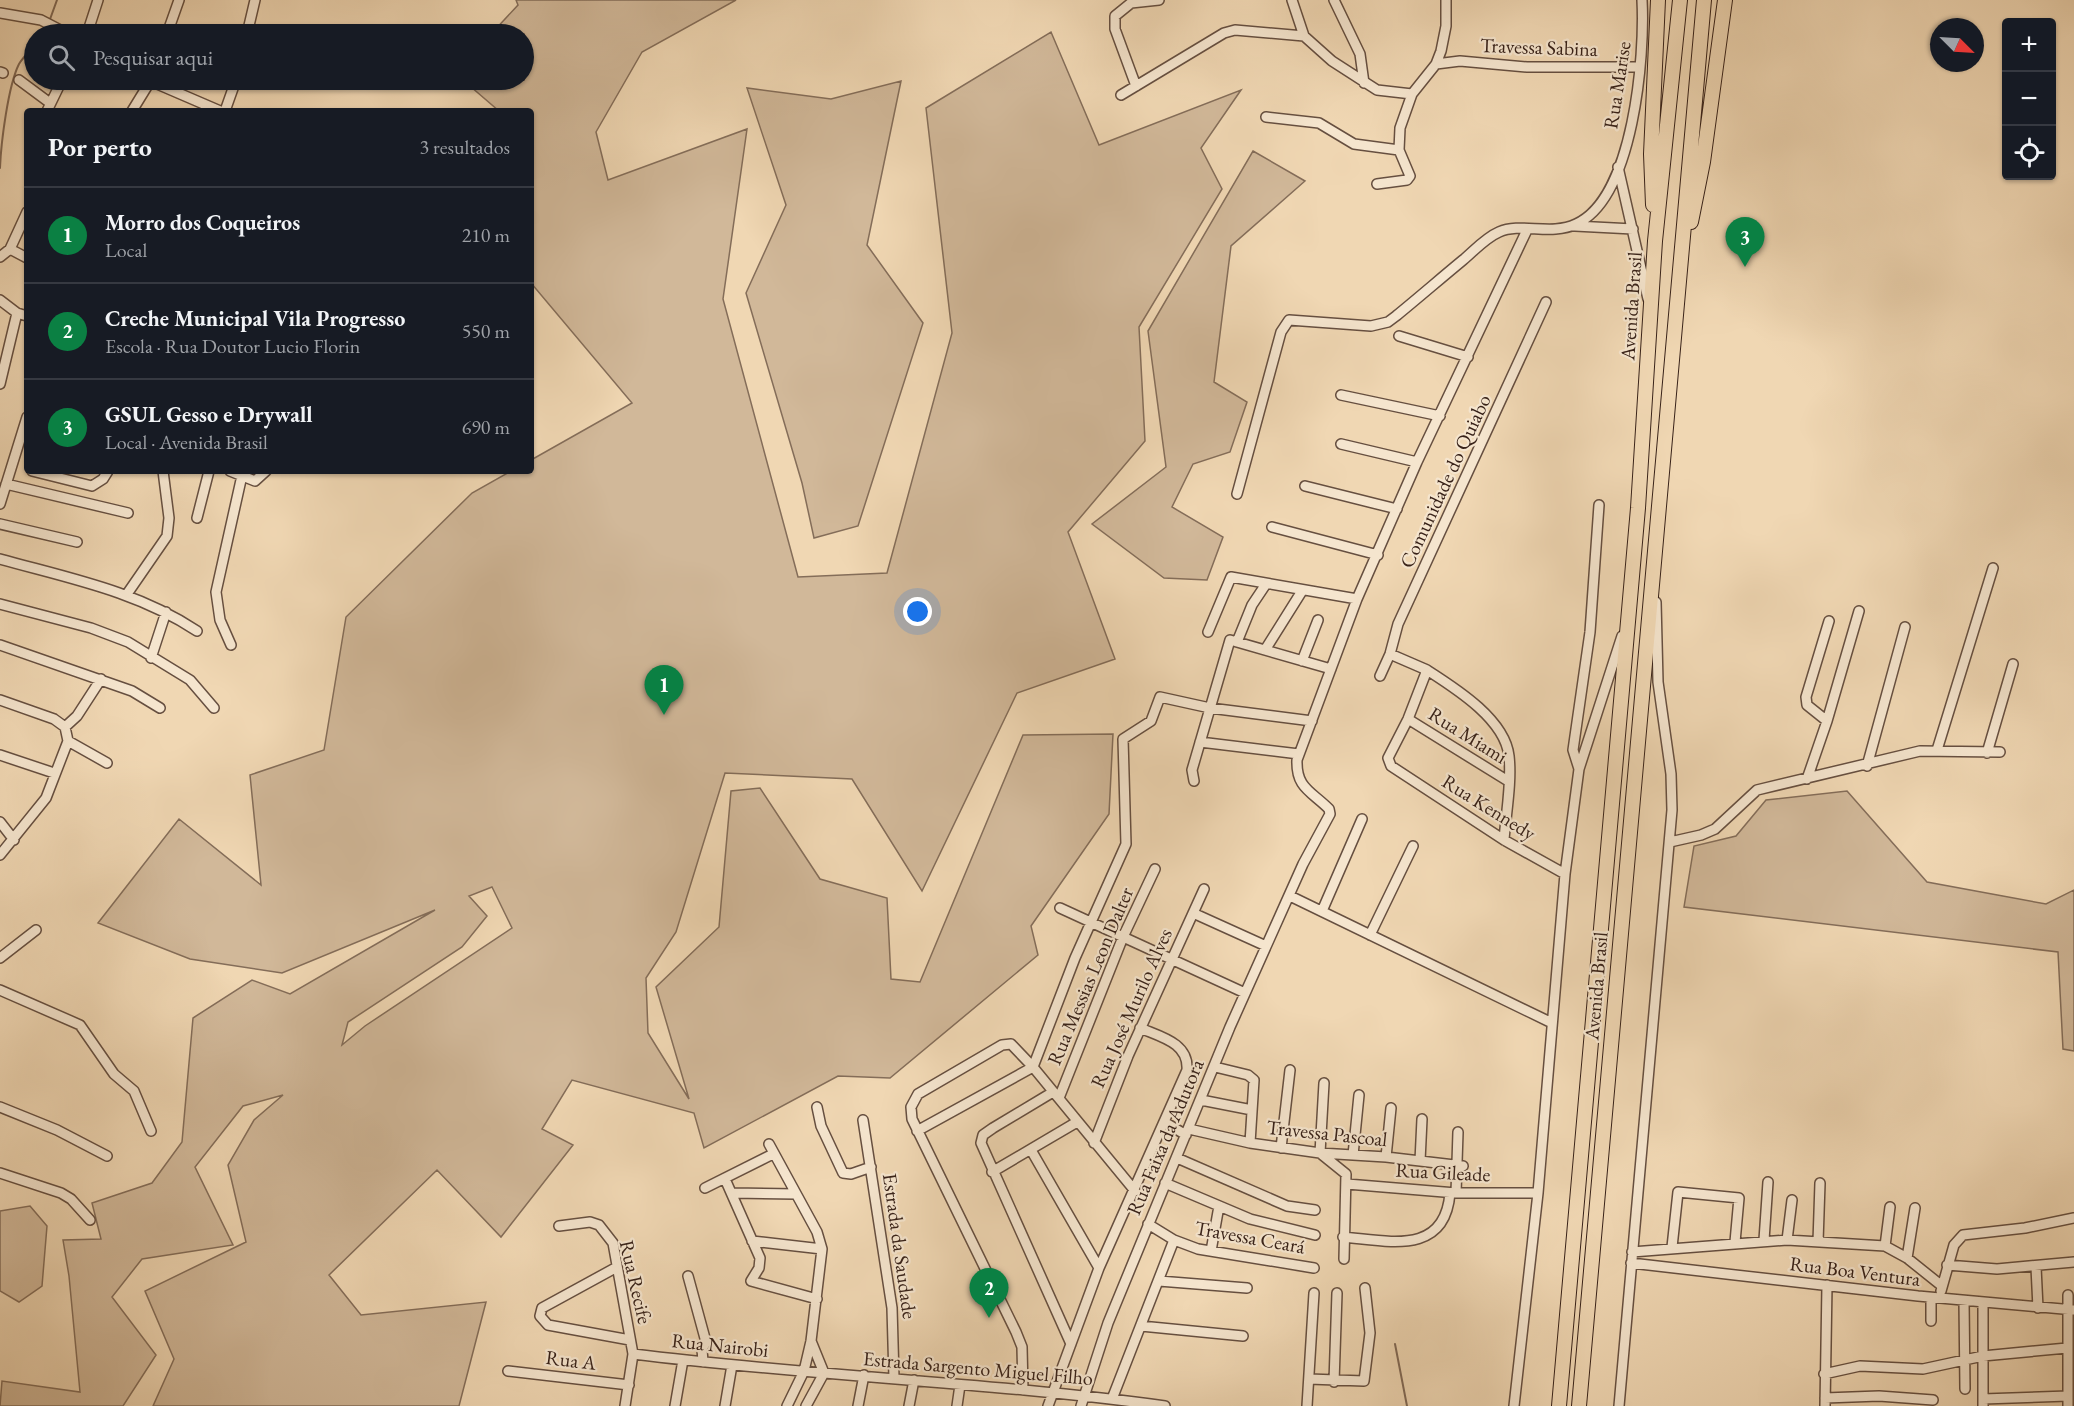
<!DOCTYPE html>
<html lang="pt">
<head>
<meta charset="utf-8">
<style>
  :root { --surface:#171b24; --page:#242831; --text:#f1f3f6; --muted:#9ea1a6; --line:#363941; --accent:#0b8043 }
  body { margin:0; font-family:"EB Garamond",serif; background:var(--page); color:var(--text) }
  .controls { position:absolute; right:18px; top:18px; display:grid; overflow:hidden; border-radius:6px; box-shadow:0 2px 4px #0004 }
  .controls button { width:54px; height:54px; display:grid; place-items:center; padding:0; border:0; border-bottom:2px solid var(--line); background:var(--surface); color:var(--text); font:30px sans-serif }
  .compass { position:absolute; left:1930px; top:18px; width:54px; height:54px; border-radius:50%; background:var(--surface); box-shadow:0 2px 4px #0004; rotate:114deg }
  .you { position:absolute; left:918px; top:612px; width:21px; height:21px; margin:-15px; border:4px solid #fff; border-radius:50%; background:#1a73e8; box-shadow:0 0 0 9px #1a73e833 }
  .badge { display:grid; place-items:center; width:39px; height:39px; border-radius:50%; background:var(--accent); color:#fff; font-size:20px; font-weight:700 }
  .pin { position:absolute; translate:-50% -50px; filter:drop-shadow(0 2px 3px #0008) }
  .pin::after { content:''; position:absolute; top:32px; width:21px; height:18px; background:inherit; clip-path:polygon(0 0,100% 0,50% 100%) }
  .list { margin:0; padding:0; list-style:none }
  h2 { display:flex; justify-content:space-between; align-items:center; height:78px; margin:0; padding:0 24px; font-size:26px }
  h2 small { font-size:20px; font-weight:400; color:var(--muted) }
  .list li { display:grid; grid-template-columns:39px 1fr auto; gap:18px; align-items:center; box-sizing:border-box; height:96px; padding:0 24px; border-top:2px solid var(--line) }
  .list b { display:block; font-size:22px; white-space:nowrap }
  .list p { margin:0; font-size:20px; white-space:nowrap; color:var(--muted) }
  .list em { font-size:20px; font-style:normal; color:var(--muted) }
  .icon { flex:none; width:33px; height:33px; fill:none; stroke:currentColor; stroke-width:2; stroke-linecap:round; stroke-linejoin:round }
  .map { position:relative; flex:none; width:2074px; height:1406px; overflow:hidden }
  .search { position:absolute; background:var(--surface); box-shadow:0 2px 4px #0004; left:24px; top:24px; width:510px; height:66px; display:flex; align-items:center; gap:15px; box-sizing:border-box; padding:0 21px; border-radius:33px; color:var(--muted); font-size:22px }
  .panel { position:absolute; background:var(--surface); box-shadow:0 2px 4px #0004; left:24px; top:108px; width:510px; height:366px; border-radius:6px }
  .map>svg:first-child { display:block }
</style>
</head>
<body>
<div class="map">
<svg width="2074" height="1406" viewBox="0 0 2074 1406">
  <rect width="100%" height="100%" fill="#f0d7b3"/>
  <filter id="stains"><feTurbulence type="fractalNoise" baseFrequency=".00333" numOctaves="4"/><feColorMatrix values="0 0 0 0 .2 0 0 0 0 .09 0 0 0 0 .02 0 0 0 .5 -.17"/></filter>
  <radialGradient id="worn" r=".72"><stop offset=".6" stop-color="#630" stop-opacity="0"/><stop offset="1" stop-color="#630" stop-opacity=".3"/></radialGradient>
  <path fill="#d1b899" stroke="#846d59" stroke-width="1.5" fill-rule="evenodd" d="M516 0H736L642 52 596 132 608 180 747 129 723 299 798 577 887 573 952 333 926 108 1051 32 1099 145 1241 90 1201 148 1222 189 1139 327 1145 441 1068 532 1115 659 1017 693 922 891 852 779 725 773 676 932 646 978 648 1033 689 1099 656 987 719 927 731 791 760 788 820 879 887 898 891 979 920 982 1023 735 1113 734 1109 814 1031 926 1038 955 890 1078 838 1076 704 1148 694 1113 572 1080 542 1129 573 1145 501 1237 437 1170 329 1275 361 1315 486 1302 459 1406H153L174 1359 145 1291 246 1242 228 1165 254 1120 283 1095 243 1106 195 1167 233 1245 142 1259 112 1297 156 1355 123 1406H0L2 1381 80 1392 69 1276 63 1240 101 1239 92 1203 152 1183 182 1142 193 1018 252 980 290 994 435 910 282 973 190 959 98 923 179 819 261 885 250 775 324 750 346 617 472 493 511 471H531V460L632 403 531 283V111H499L463 80H524V34H491L518 5ZM492 887 512 928 365 1026 342 1045 348 1022 462 947 487 916 469 896Z
    M901 81 867 245 923 323 858 526 814 538 802 483 746 293 786 205 747 88 831 99Z
    M1253 151 1305 181 1231 246 1214 382 1247 402 1230 452 1193 464 1172 507 1223 537 1207 580 1164 578 1092 524 1166 467 1148 331Z
    M1847 791 1927 882 2046 904 2074 890V1051L2063 1049 2058 952 1684 907 1694 846 1736 836 1766 800Z
    M30 1206 47 1226 42 1286 19 1302 0 1291V1211Z"/>
  <g fill="none" stroke-linecap="round" stroke-linejoin="round">
    <path stroke="#816956" stroke-width="2" d="M49 22 57 0
      M42 34 47 27
      M0 168C1 143 8 86 19 64 23 57 30 52 34 45
      M1395 1344 1407 1406"/>
    <g stroke="#664f40" stroke-width="12">
      <path id="minor" d="M1292 0 1304 36 1332 61 1377 90 1412 94
        M1334 0 1360 54 1364 83
        M0 13 41 20 68 34
        M87 34 98 0
        M167 34 179 0
        M247 34 255 0
        M1436 64 1460 61 1527 67H1640
        M0 72 3 73
        M19 80 50 103
        M148 80 220 111
        M1136 86 1115 29V16L1131 3 1159 0
        M1121 95 1224 33 1235 30 1304 36
        M47 111 62 80
        M132 111 151 80
        M225 111 236 80
        M1266 117 1319 123 1354 144 1399 150
        M1618 167 1648 299
        M1377 184 1407 180 1410 176 1399 150 1400 128 1412 94 1436 64 1441 51 1446 26V0
        M1575 226 1633 229
        M10 249 27 258
        M0 257 10 249 27 212
        M0 300 17 313 27 316
        M1399 336 1468 357
        M0 384 17 313
        M1341 395 1440 416
        M1341 444 1417 462
        M32 471 92 486 103 479 108 471
        M230 471 255 481 266 471
        M6 484 128 513
        M1305 486 1397 509
        M1237 494 1281 332 1289 320 1371 326 1388 322 1396 316C1418 298 1440 279 1463 260 1474 251 1485 238 1499 232 1521 222 1551 236 1576 224 1634 198 1645 55 1642 0
        M0 504 27 417
        M197 518 209 471
        M0 524 77 542
        M1272 527 1378 555
        M0 559C68 578 137 591 197 631
        M127 594 167 536 169 518 163 471
        M0 604 91 628 128 642 190 680 214 708
        M1208 632 1231 577 1357 599 1417 462 1527 230
        M1237 642 1252 605 1266 584
        M0 645 132 691 160 708
        M231 645 220 620 216 592 243 471
        M1265 650 1302 591
        M1390 654 1427 670 1408 719 1388 758 1391 766 1504 840 1565 874
        M151 658 166 612
        M1302 661 1318 620
        M1427 670C1455 688 1505 719 1509 756 1512 782 1506 813 1504 840
        M1380 676 1390 654 1398 624 1546 302
        M0 700 54 719 65 727 68 741 46 798 0 855
        M1408 719 1508 781
        M1827 721 1807 705 1806 697 1829 621
        M65 727 77 716 101 679
        M68 741 107 763
        M1200 742 1299 754
        M1937 750 1993 568
        M1987 753 2013 664
        M0 755 54 773
        M1867 766 1905 627
        M1579 769 1573 750 1590 632 1599 505
        M1807 779 1827 721 1859 611
        M1194 781 1192 770 1230 640 1331 669
        M0 822 14 840
        M1670 842 1701 835 1715 829 1757 790 1920 751 2000 752
        M1290 896 1552 1023
        M1060 908 1245 993
        M1322 911 1362 819
        M1193 913 1266 946
        M1370 935 1413 846
        M0 958 36 930
        M0 990 80 1025 114 1074 134 1091 151 1131
        M1215 1067 1248 1075 1254 1080 1250 1143
        M1324 1083 1320 1153 1346 1174 1344 1259
        M1053 1092 993 1128 983 1135 981 1143 1071 1344
        M1059 1098 1123 937 1155 869
        M1201 1100 1252 1110
        M0 1107 57 1130 107 1156
        M817 1107 821 1126 843 1173 851 1174 871 1167
        M863 1120 892 1308 894 1378
        M1166 1123 1186 1135
        M1189 1129 1250 1143 1320 1153 1386 1157 1463 1166
        M917 1131 1033 1067 1075 958 1126 844 1123 739 1151 721 1160 697 1210 708 1312 721
        M1094 1143 1128 1056 1204 889
        M769 1144 817 1232 822 1249 811 1341 804 1371 787 1406
        M1281 1148 1290 1070
        M1031 1150 1099 1268
        M1353 1155 1359 1095
        M1386 1157 1391 1108
        M1177 1158 1287 1206 1315 1210
        M1420 1161 1422 1119
        M992 1172 1077 1122
        M0 1173 61 1193 71 1199 90 1220
        M725 1179 760 1258 759 1268 751 1281 817 1299
        M1165 1183 1250 1219 1315 1235
        M1347 1184 1456 1193H1538
        M705 1188 773 1154
        M732 1193 796 1194
        M1456 1193 1458 1132
        M1148 1224 1174 1240 1198 1249 1314 1268
        M559 1226 590 1222 599 1225 613 1243 633 1354 625 1406
        M1343 1237C1389 1241 1445 1256 1450 1193
        M1764 1240 1768 1182
        M1787 1240 1792 1200
        M752 1241 822 1249
        M1818 1242 1820 1183
        M1885 1246 1890 1207
        M1672 1247 1678 1192 1739 1198 1735 1242
        M1211 1251 1219 1206
        M1632 1252 1787 1240 1885 1246 1907 1258 1942 1286
        M1907 1258 1915 1208
        M1631 1263 1918 1296 2074 1310
        M1947 1265 1997 1269 2074 1262
        M617 1267 542 1308 540 1316 548 1325 630 1340
        M2036 1267 2038 1308
        M688 1276 706 1342 702 1349 703 1362
        M1159 1281 1247 1288
        M1941 1291 1954 1245 1963 1235 2025 1228 2074 1218
        M2068 1295V1406
        M1964 1301 1965 1389
        M1931 1321V1298
        M1141 1326 1243 1336
        M633 1354C810 1376 988 1382 1165 1406
        M508 1371 629 1385
        M1824 1374 1860 1366 1923 1369 1983 1356 2067 1348
        M1309 1379 1364 1381 1370 1333 1365 1288
        M1334 1382 1337 1293
        M1023 1390 1022 1347 1016 1332 912 1119 911 1107 918 1094 1002 1045 1011 1044 1033 1067 1135 1191
        M1825 1398 1879 1396 1933 1400
        M1112 1399 1174 1240
        M1983 1399 2068 1396
        M675 1406 683 1360
        M725 1406 732 1365
        M806 1406 824 1373 811 1341
        M858 1406 864 1375
        M909 1406 914 1380
        M957 1406 960 1385
        M1048 1406 1099 1268 1187 1070C1189 1043 1161 1037 1140 1028
        M1081 1406 1108 1323 1230 1027 1303 864 1330 814 1329 809C1311 791 1296 788 1297 760L1357 599
        M1307 1406 1314 1293
        M1514 1406 1538 1193 1565 874 1579 769 1622 636
        M1619 1406 1672 810 1671 774 1658 682 1656 602
        M1825 1406 1827 1285
        M1983 1406V1303"/>
    </g>
    <g stroke="#382219" stroke-width="16">
      <path id="highway" d="M1653 205 1651 154 1658 0
        M1691 222 1703 162 1725 0
        M1559 1406 1638 508 1655 241 1680 0
        M1579 1406 1704 0"/>
    </g>
    <use href="#minor" stroke="#f5e5ce" stroke-width="9"/>
    <use href="#highway" stroke="#f0d7b3" stroke-width="14"/>
  </g>
  <g text-anchor="middle" stroke-width="4.5" stroke-linejoin="round" paint-order="stroke">
    <g font-size="20" fill="#382219" stroke="#f5e5ce">
      <text transform="translate(1539 47) rotate(2)" y="7">Travessa Sabina</text>
      <text transform="translate(1617 85) rotate(-81)" y="7">Rua Marise</text>
      <text transform="translate(1631 306) rotate(-86)" y="7">Avenida Brasil</text>
      <text transform="translate(1445 481) rotate(-65)" y="7">Comunidade do Quiabo</text>
      <text transform="translate(1468 735) rotate(32)" y="7">Rua Miami</text>
      <text transform="translate(1489 807) rotate(32)" y="7">Rua Kennedy</text>
      <text transform="translate(1090 976) rotate(-67)" y="7">Rua Messias Leon Dalter</text>
      <text transform="translate(1596 986) rotate(-85)" y="7">Avenida Brasil</text>
      <text transform="translate(1131 1008) rotate(-66)" y="7">Rua José Murilo Alves</text>
      <text transform="translate(1327 1133) rotate(6)" y="7">Travessa Pascoal</text>
      <text transform="translate(1165 1137) rotate(-67)" y="7">Rua Faixa da Adutora</text>
      <text transform="translate(1443 1172) rotate(3)" y="7">Rua Gileade</text>
      <text transform="translate(1250 1237) rotate(10)" y="7">Travessa Ceará</text>
      <text transform="translate(900 1246) rotate(82)" y="7">Estrada da Saudade</text>
      <text transform="translate(1855 1271) rotate(7)" y="7">Rua Boa Ventura</text>
      <text transform="translate(636 1282) rotate(77)" y="7">Rua Recife</text>
      <text transform="translate(720 1345) rotate(6)" y="7">Rua Nairobi</text>
      <text transform="translate(571 1360) rotate(7)" y="7">Rua A</text>
      <text transform="translate(978 1368) rotate(5)" y="7">Estrada Sargento Miguel Filho</text>
    </g>
  </g>
  <rect width="100%" height="100%" filter="url(#stains)"/>
  <rect width="100%" height="100%" fill="url(#worn)"/>
</svg>
<div class="controls">
<button>+</button>
<button>−</button>
<button><svg class="icon" aria-label="locate" viewBox="0 0 24 24"><circle cx="12" cy="12" r="6"/><path d="M12 2v4M12 18v4M2 12h4M18 12h4"/></svg></button>
</div>
<svg class="compass" viewBox="-18 -18 36 36"><path d="M0-13l5 13h-10z" fill="#e53935"/><path d="M0 13l5-13h-10z" fill="#9ea1a6"/></svg>
<div class="you"></div>
<div class="pin badge" style="left:664px;top:715px">1</div>
<div class="pin badge" style="left:989px;top:1318px">2</div>
<div class="pin badge" style="left:1745px;top:267px">3</div>
<div class="search"><svg class="icon" aria-label="search" viewBox="0 0 24 24"><circle cx="10" cy="10" r="6"/><path d="M15 15l6 6"/></svg>Pesquisar aqui</div>
<section class="panel">
<h2>Por perto<small>3 resultados</small></h2>
<ul class="list">
<li><span class="badge">1</span><div><b>Morro dos Coqueiros</b><p>Local</p></div><em>210 m</em></li>
<li><span class="badge">2</span><div><b>Creche Municipal Vila Progresso</b><p>Escola · Rua Doutor Lucio Florin</p></div><em>550 m</em></li>
<li><span class="badge">3</span><div><b>GSUL Gesso e Drywall</b><p>Local · Avenida Brasil</p></div><em>690 m</em></li>
</ul>
</section>
</div>
</body>
</html>
